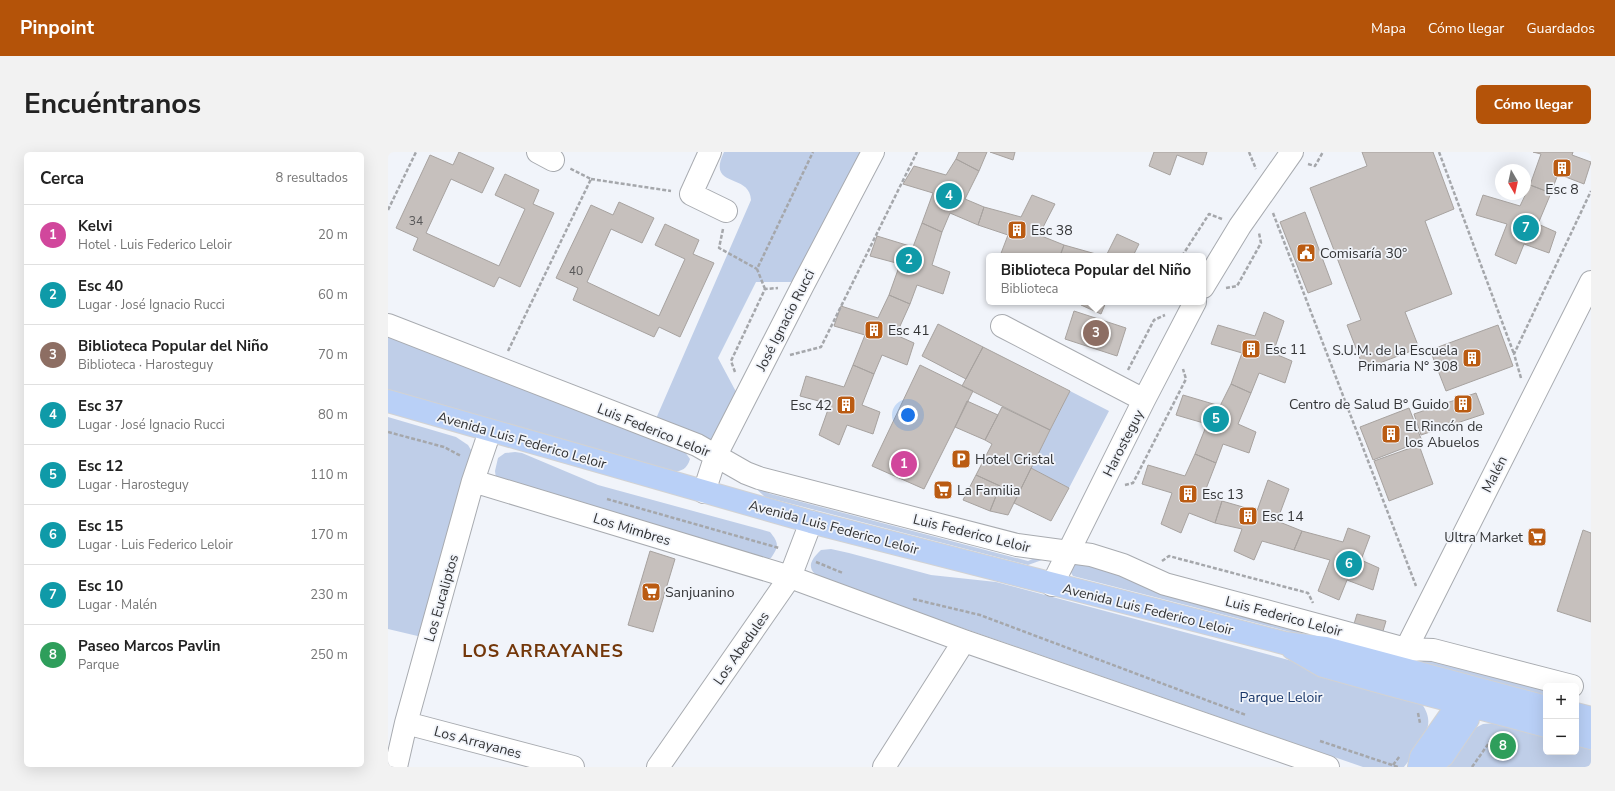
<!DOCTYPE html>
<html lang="es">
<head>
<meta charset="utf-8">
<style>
  :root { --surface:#fff; --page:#f2f2f2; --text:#222; --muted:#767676; --line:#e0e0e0; --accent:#b45309 }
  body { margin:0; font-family:"Nunito Sans",sans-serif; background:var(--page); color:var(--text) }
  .controls { position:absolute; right:12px; bottom:12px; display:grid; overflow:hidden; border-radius:6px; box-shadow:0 4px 16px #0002 }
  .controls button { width:36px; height:36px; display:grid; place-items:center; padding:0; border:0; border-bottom:1px solid var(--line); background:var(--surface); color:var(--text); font:20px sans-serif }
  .compass { position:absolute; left:1107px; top:12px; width:36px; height:36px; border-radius:50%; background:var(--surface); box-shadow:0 4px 16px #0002; rotate:171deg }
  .you { position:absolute; left:520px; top:263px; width:14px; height:14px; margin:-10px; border:3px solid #fff; border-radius:50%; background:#1a73e8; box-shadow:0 0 0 6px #1a73e833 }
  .badge { display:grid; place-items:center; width:26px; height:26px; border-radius:50%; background:var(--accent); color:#fff; font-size:13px; font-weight:700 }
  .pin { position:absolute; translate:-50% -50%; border:2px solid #fff; box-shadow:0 1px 4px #0006 }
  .popup { position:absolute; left:598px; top:101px; width:220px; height:52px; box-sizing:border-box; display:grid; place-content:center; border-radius:6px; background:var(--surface); filter:drop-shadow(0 1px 3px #0005); font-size:13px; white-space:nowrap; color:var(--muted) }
  .popup b { font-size:15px; color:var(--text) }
  .popup::after { content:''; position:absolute; left:50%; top:100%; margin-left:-8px; border:8px solid transparent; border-top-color:var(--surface) }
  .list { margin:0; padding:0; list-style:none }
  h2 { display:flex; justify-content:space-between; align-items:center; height:52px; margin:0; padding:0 16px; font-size:17px }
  h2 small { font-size:13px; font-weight:400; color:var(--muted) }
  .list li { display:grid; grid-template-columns:26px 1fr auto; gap:12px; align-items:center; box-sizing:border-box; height:60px; padding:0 16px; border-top:1px solid var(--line) }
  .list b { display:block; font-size:15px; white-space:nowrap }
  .list p { margin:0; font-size:13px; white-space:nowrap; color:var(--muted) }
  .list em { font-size:13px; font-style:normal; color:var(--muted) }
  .map { position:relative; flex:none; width:1203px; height:615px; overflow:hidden; border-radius:6px }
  header { display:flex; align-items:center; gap:24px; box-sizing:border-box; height:56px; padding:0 20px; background:var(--accent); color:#fff }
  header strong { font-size:19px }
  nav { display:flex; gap:22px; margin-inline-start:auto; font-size:14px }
  .intro { display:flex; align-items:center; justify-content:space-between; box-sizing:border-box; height:96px; padding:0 24px }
  h1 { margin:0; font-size:28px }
  .button { padding:10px 18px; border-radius:6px; background:var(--accent); color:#fff; font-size:14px; font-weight:700 }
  main { display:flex; gap:24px; padding:0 24px }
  aside { flex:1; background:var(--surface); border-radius:6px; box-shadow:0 4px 16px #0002 }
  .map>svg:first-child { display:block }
</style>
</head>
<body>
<header>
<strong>Pinpoint</strong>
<nav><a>Mapa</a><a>Cómo llegar</a><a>Guardados</a></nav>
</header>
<div class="intro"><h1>Encuéntranos</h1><a class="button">Cómo llegar</a></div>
<main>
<aside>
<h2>Cerca<small>8 resultados</small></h2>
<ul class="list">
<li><span class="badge" style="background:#d1479c">1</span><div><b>Kelvi</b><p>Hotel · Luis Federico Leloir</p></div><em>20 m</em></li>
<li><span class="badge" style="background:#0f9aa8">2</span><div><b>Esc 40</b><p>Lugar · José Ignacio Rucci</p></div><em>60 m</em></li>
<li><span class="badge" style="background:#8d6e63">3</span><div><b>Biblioteca Popular del Niño</b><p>Biblioteca · Harosteguy</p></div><em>70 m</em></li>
<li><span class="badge" style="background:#0f9aa8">4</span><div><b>Esc 37</b><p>Lugar · José Ignacio Rucci</p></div><em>80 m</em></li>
<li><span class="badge" style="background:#0f9aa8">5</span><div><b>Esc 12</b><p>Lugar · Harosteguy</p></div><em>110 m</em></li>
<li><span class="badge" style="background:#0f9aa8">6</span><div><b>Esc 15</b><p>Lugar · Luis Federico Leloir</p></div><em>170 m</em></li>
<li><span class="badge" style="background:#0f9aa8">7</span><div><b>Esc 10</b><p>Lugar · Malén</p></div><em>230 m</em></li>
<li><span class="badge" style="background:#2e9e5b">8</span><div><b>Paseo Marcos Pavlin</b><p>Parque</p></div><em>250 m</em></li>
</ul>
</aside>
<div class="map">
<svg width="1203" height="615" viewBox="0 0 1203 615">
  <rect width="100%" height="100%" fill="#f1f4fa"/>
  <path fill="#bfcee8" d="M336 0H479L410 130H368L330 206 354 251 327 291 267 269 363 48C362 20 318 37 336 0Z
    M0 184 297 300 302 307C299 317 294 319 285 320L0 238Z
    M682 239 721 259 681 336 643 316Z
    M0 265 68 285 80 293 86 303 38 486 0 477Z
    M127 300 134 301 210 333 382 380C391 391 391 394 383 406L372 408 108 327 107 319 110 306 117 301Z
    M362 331C370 334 375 339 383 342L640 409 647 406 654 408 640 413 377 345Z
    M443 397 461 401 543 423 608 430 908 510 1034 552C1046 570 1039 580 1029 596 1025 602 1021 609 1016 615H975L436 428C419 419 419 411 433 398Z
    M690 410 1000 501 999 505 685 424 682 419 684 414Z
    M1032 506 1158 539V547L1028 511 1029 508Z
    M1108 571 1158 585V600H1188V593L1203 597V615H1056L1087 576 1095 572Z"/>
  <path fill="#c6c0bd" stroke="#a7a29f" d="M71 0 106 16 94 41 63 27 38 81 111 114 137 57 107 43 117 22 151 38 145 52 166 61 132 135 111 125 106 135 25 98 30 86 8 76 42 3 65 13Z
    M571 0H599L591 19 568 7Z
    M602 0H627L625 8Z
    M766 0H819L815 13 789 3 782 23 761 14Z
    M974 0H1045L1066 57 1037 69 1064 142 1017 160 1031 196 976 217 959 173 973 168 922 36 979 14Z
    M1145 0H1185L1184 3 1203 10 1196 32 1170 22 1163 41 1142 33 1153 2Z
    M568 7 591 19 577 47 596 55 590 73 562 61 554 80 534 71 545 41 515 32 526 14 558 23Z
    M1142 33 1163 41 1150 72 1168 80 1161 101 1136 92 1128 112 1107 103 1119 72 1088 63 1095 43 1132 54Z
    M644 43 667 52 651 83 676 93 672 104H612L620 83 590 73 596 55 633 65Z
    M231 50 266 66 254 91 223 77 199 130 271 164 297 107 267 93 277 72 311 88 305 102 326 111 292 185 271 175 266 185 185 148 190 136 168 126 203 53 225 63Z
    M917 60 944 132 920 141 892 70Z
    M534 71 554 80 544 113 562 120 555 142 529 133 522 152 501 143 512 112 482 104 489 84 525 95Z
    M729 82 751 92 745 104H718Z
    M676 93 715 104H672Z
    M501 143 522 152 508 183 526 191 519 213 494 203 486 222 465 213 477 183 446 174 453 154 490 166Z
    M694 150H718L713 162 693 153Z
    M686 159 738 176 729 204 677 187Z
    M876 160 896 169 885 201 904 209 897 231 871 221 863 241 843 232 854 201 823 192 830 173 867 184Z
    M550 172 595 195 578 227 534 204Z
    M1110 173 1125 214 1058 239 1042 198Z
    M595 195 682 239 662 278 574 234Z
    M465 213 486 222 474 253 492 260 485 282 459 273 451 293 431 283 442 252 412 244 418 224 456 235Z
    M532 213 585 239 536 337 484 314Z
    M843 232 863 241 850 272 868 280 861 301 835 292 828 311 807 302 819 272 788 263 795 243 832 254Z
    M1088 241 1096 262 1033 283 1026 262Z
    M579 249 610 263 597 288 567 275Z
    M614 255 662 278 620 363 602 359 612 334 588 323 604 292 597 288Z
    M1021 256 1034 289 985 308 972 275Z
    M1031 293 1045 332 1001 349 986 309Z
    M807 302 828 311 816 342 834 349 827 371 801 361 793 381 773 372 784 341 754 332 760 313 797 324Z
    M643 316 681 336 663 369 626 351Z
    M588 323 612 334 602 359 575 348Z
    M880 328 901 337 889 369 914 379 906 398 874 389 866 408 846 399 854 377 827 371 834 349 869 359Z
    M960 376 982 384 973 408 991 416 985 438 959 428 951 448 930 439 942 408 906 398 914 379 955 390Z
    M1195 378 1203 381V470L1169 459Z
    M262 399 287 407 265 480 240 473Z
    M969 462 998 469 995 479 966 472Z"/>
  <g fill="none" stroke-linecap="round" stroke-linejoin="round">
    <g stroke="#a8abb0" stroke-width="24">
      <path id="minor" d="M150 0 165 8
        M322 0 303 42 338 59
        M815 135 852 74 904 0
        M0 173 309 293 358 321 371 326 629 393 703 403 735 413 777 432 941 476 1018 497 1045 498 1184 534
        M614 174 756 248
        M85 329 402 425 576 489 940 615
        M316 340 328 303 415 133 485 0
        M664 433 756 248 807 150
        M1012 509 1203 130
        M18 571 185 615
        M8 615 18 571 85 329 102 279
        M270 615 402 425 423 370
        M496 615 576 489"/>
    </g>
    <g stroke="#d2d2d3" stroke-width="24">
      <path id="major" d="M0 249 423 370 896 491 937 496 1158 555
        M904 496 935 514 1003 533 1158 574
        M1188 562 1203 566
        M1188 582 1203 586
        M1031 615 1033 605 1064 561 1080 554 1084 548
        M1040 615 1055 604 1080 567V554"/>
    </g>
    <path stroke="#a5a7ab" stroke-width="2.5" stroke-dasharray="4 2" stroke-linecap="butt" d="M861 0 868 17
      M1051 0 1126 202
      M920 12 927 14 935 0
      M203 27 283 39
      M0 58 28 0
      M885 61 1028 434
      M335 77 331 96 369 117
      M794 104 821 62 834 67
      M838 136 849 134 873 91 871 81
      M377 137 369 117 425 0
      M120 199 203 27 181 16
      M402 203 433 195 529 0
      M740 218 766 168 777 163
      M347 220 343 209 377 137 390 136
      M1133 226 1126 202 1203 39
      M0 280 56 295 73 304
      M737 333 745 331 798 227 795 217
      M219 347 391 396
      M774 409 781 404 920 441 925 451
      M428 410 455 421
      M525 447 592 463 858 563
      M1030 561 1032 571
      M932 589 1010 615
      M1005 613 1012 604
      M1084 615 1108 581"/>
    <use href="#minor" stroke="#fff" stroke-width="22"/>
    <use href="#major" stroke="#b9d0f7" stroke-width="22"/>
  </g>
  <defs>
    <g id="building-square" transform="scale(1)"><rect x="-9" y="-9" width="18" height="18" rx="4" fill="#ba5b12" stroke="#f1f4fa"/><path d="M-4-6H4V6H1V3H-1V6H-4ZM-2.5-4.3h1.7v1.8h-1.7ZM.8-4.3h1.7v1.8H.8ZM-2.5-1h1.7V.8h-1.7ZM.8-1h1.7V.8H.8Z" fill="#fff"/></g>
    <g id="civic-square" transform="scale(1)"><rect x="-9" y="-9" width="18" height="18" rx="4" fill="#ba5b12" stroke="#f1f4fa"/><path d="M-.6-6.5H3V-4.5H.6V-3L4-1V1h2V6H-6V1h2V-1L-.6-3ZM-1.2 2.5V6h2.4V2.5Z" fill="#fff"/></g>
    <g id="parking-square" transform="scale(1)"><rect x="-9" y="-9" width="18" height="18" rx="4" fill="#ba5b12" stroke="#f1f4fa"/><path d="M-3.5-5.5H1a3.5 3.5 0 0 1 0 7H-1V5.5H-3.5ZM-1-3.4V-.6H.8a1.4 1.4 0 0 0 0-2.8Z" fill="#fff"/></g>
    <g id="supermarket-square" transform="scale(1)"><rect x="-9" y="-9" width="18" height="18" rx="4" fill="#ba5b12" stroke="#f1f4fa"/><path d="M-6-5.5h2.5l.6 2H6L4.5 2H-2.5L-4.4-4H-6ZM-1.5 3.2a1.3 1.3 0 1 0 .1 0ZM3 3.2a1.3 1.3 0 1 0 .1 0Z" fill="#fff"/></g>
  </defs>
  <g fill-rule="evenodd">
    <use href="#building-square" x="1174" y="16"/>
    <use href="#building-square" x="629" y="78"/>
    <use href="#civic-square" x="918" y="101"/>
    <use href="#building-square" x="486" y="178"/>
    <use href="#building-square" x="863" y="197"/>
    <use href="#building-square" x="1084" y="206"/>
    <use href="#building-square" x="1075" y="252"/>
    <use href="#building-square" x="458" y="253"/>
    <use href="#building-square" x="1003" y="282"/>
    <use href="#parking-square" x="573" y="307"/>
    <use href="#supermarket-square" x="555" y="338"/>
    <use href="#building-square" x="800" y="342"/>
    <use href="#building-square" x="860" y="364"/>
    <use href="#supermarket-square" x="1149" y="385"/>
    <use href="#supermarket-square" x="263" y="440"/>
  </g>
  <g text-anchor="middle" stroke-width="3.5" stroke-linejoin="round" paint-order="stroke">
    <g font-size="12" fill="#585758">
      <text x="28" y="73">34</text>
      <text x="188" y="123">40</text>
    </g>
    <g font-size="14" fill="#333436" stroke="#f1f4fa" text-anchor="start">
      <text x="1174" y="42" text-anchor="middle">Esc 8</text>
      <text x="643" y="83">Esc 38</text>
      <text x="932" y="106">Comisaría 30º</text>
      <text x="500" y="183">Esc 41</text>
      <text x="877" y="202">Esc 11</text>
      <text x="1070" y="203" text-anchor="end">S.U.M. de la Escuela<tspan x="1070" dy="16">Primaria N° 308</tspan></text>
      <text x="1061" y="257" text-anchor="end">Centro de Salud B° Guido</text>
      <text x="444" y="258" text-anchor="end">Esc 42</text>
      <text x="1017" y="279">El Rincón de<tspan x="1017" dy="16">los Abuelos</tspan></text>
      <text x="587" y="312">Hotel Cristal</text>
      <text x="569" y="343">La Familia</text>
      <text x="814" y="347">Esc 13</text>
      <text x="874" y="369">Esc 14</text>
      <text x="1135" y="390" text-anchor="end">Ultra Market</text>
      <text x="277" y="445">Sanjuanino</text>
    </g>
    <g font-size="14" fill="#333436" stroke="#f1f4fa">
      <text transform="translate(397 168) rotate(-63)" y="5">José Ignacio Rucci</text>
      <text transform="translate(266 278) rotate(22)" y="5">Luis Federico Leloir</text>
      <text transform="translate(134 288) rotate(16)" y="5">Avenida Luis Federico Leloir</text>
      <text transform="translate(735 291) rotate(-63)" y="5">Harosteguy</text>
      <text transform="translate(1106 322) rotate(-63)" y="5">Malén</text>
      <text transform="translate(446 375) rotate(15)" y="5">Avenida Luis Federico Leloir</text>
      <text transform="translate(244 377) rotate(17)" y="5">Los Mimbres</text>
      <text transform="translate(584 381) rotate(14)" y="5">Luis Federico Leloir</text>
      <text transform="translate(53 446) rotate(-74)" y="5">Los Eucaliptos</text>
      <text transform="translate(760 457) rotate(14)" y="5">Avenida Luis Federico Leloir</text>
      <text transform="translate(896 464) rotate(15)" y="5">Luis Federico Leloir</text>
      <text transform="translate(353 496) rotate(-55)" y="5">Los Abedules</text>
      <text transform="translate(90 590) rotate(15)" y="5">Los Arrayanes</text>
    </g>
    <g font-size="14" fill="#193769" stroke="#f1f4fa">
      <text x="893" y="550">Parque Leloir</text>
    </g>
    <g font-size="18" font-weight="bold" letter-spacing="1" fill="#73370a" stroke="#f1f4fa">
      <text x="155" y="505">LOS ARRAYANES</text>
    </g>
  </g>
</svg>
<div class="controls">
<button>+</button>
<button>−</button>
</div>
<svg class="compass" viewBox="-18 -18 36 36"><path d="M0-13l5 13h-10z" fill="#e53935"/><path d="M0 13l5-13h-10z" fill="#767676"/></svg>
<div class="you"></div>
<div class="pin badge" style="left:516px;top:312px;background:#d1479c">1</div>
<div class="pin badge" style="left:521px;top:108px;background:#0f9aa8">2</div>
<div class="pin badge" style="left:708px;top:181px;background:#8d6e63">3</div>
<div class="popup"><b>Biblioteca Popular del Niño</b>Biblioteca</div>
<div class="pin badge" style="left:561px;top:44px;background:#0f9aa8">4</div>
<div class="pin badge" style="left:828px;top:267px;background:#0f9aa8">5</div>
<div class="pin badge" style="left:961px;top:412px;background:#0f9aa8">6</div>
<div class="pin badge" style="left:1138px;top:76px;background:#0f9aa8">7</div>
<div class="pin badge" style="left:1115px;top:594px;background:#2e9e5b">8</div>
</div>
</main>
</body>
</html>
